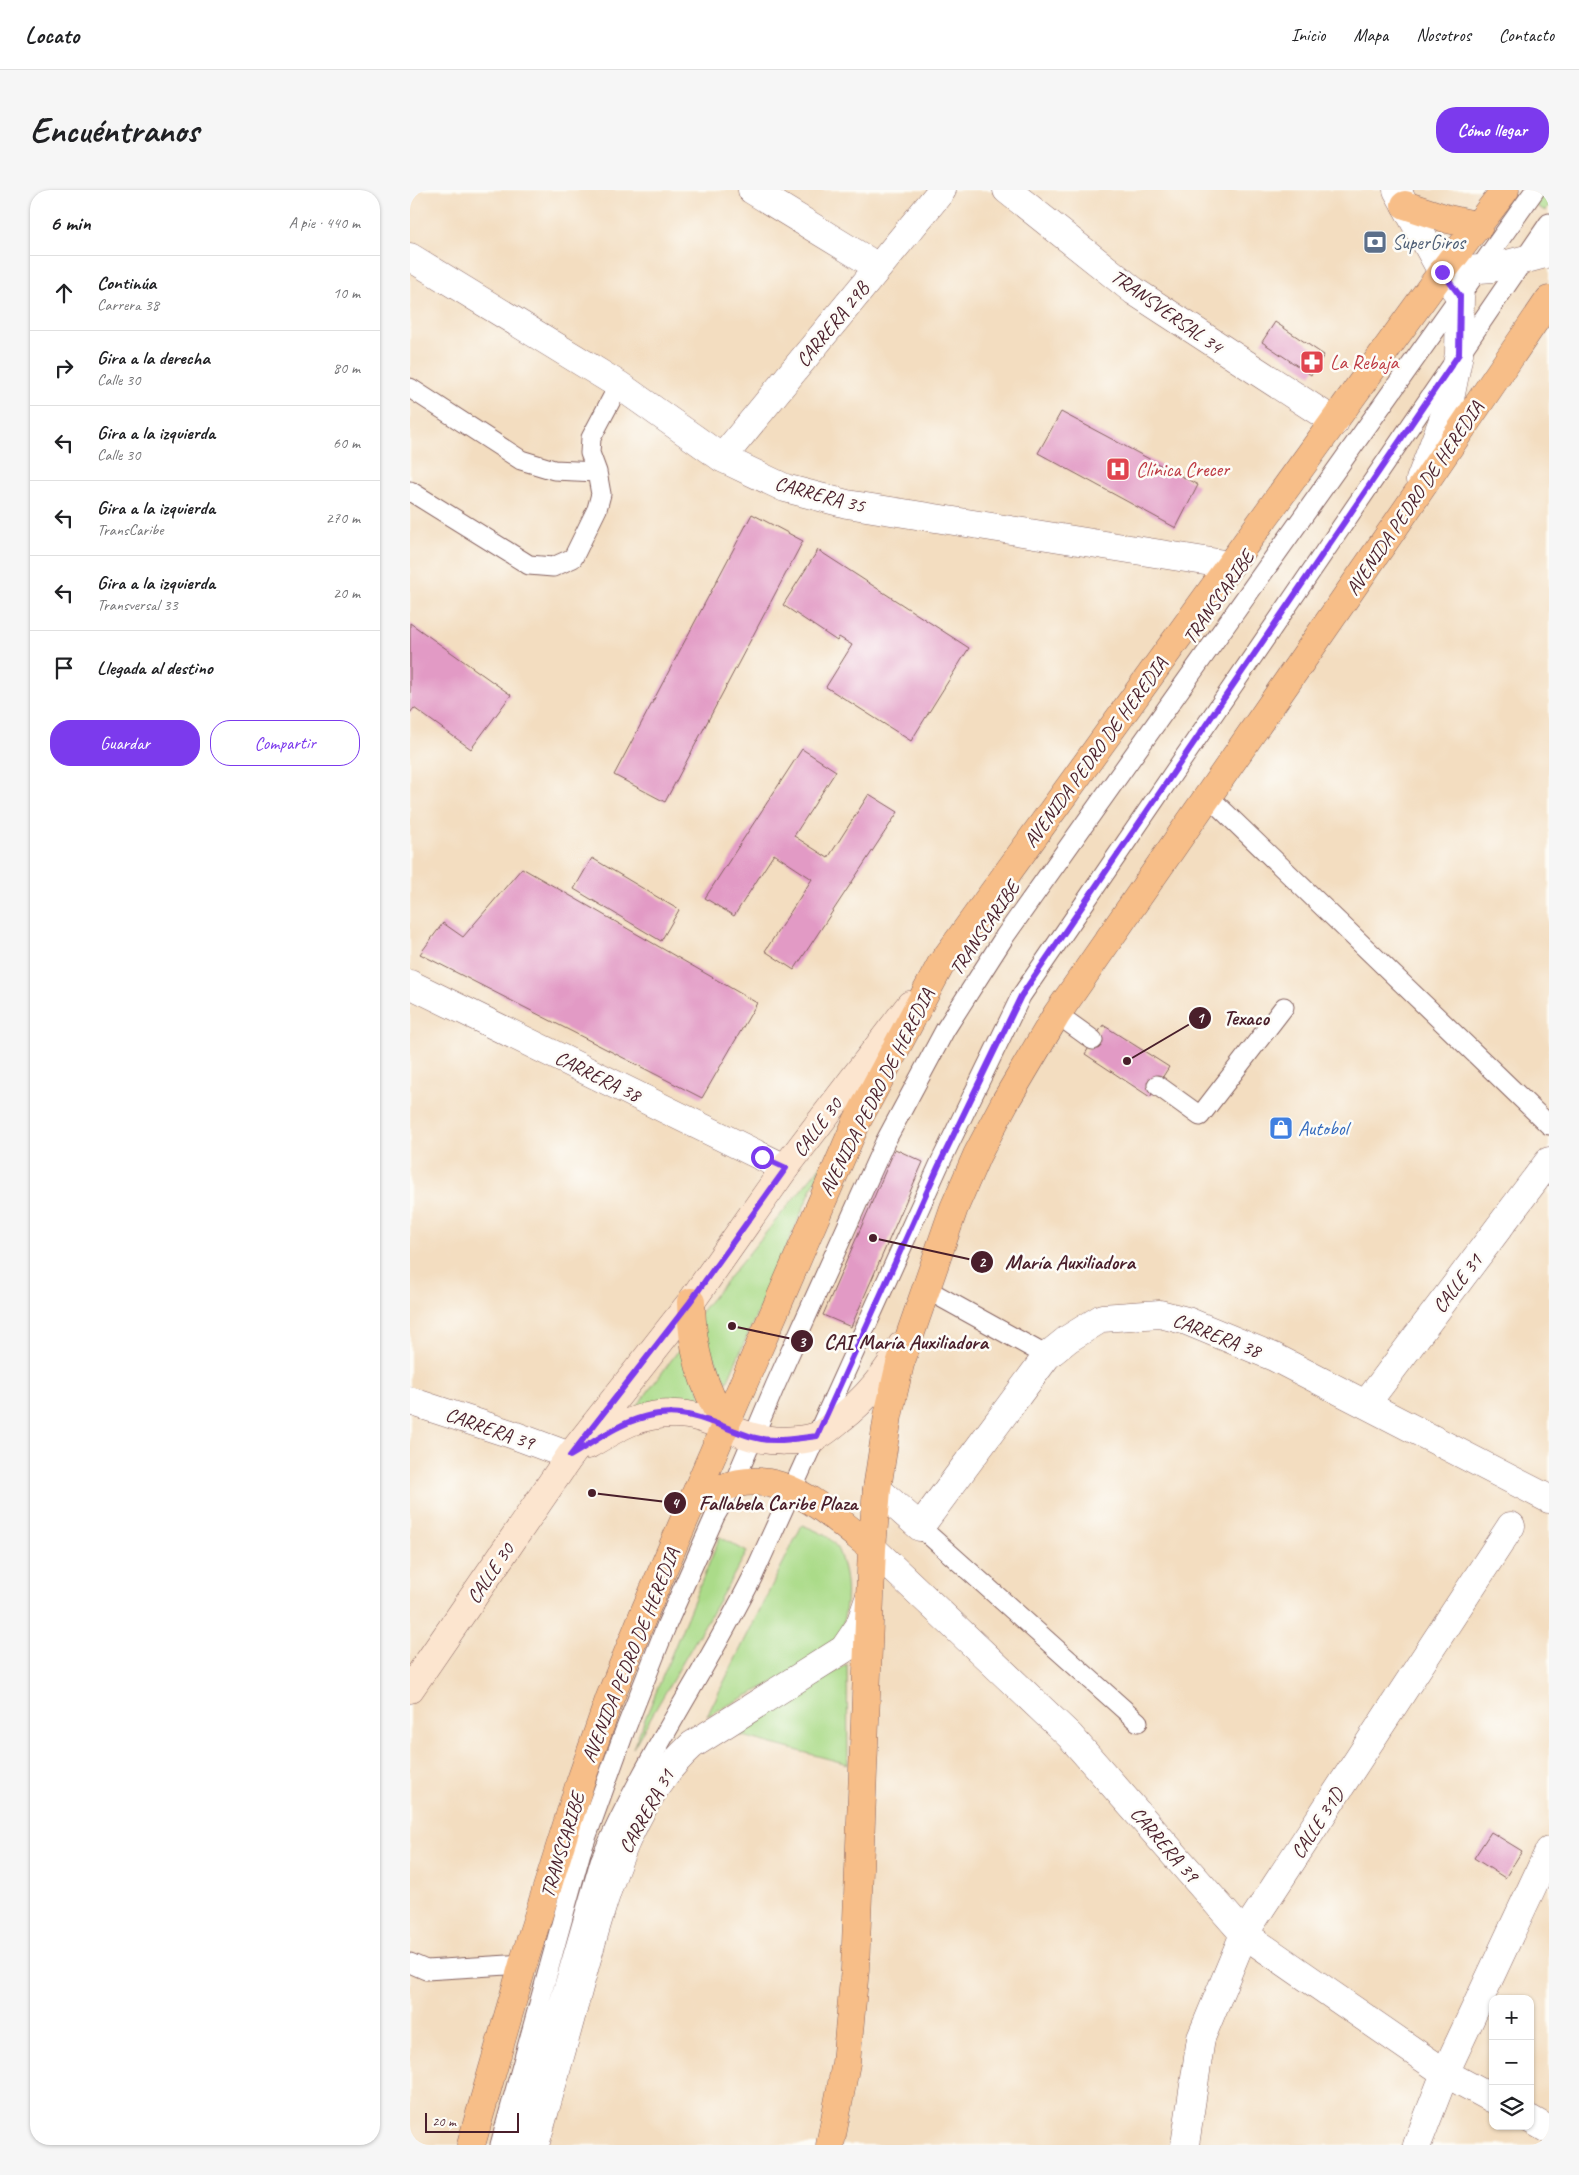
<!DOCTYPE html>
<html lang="es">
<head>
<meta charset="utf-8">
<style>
  :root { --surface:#fff; --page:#f6f6f6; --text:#202124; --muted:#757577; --line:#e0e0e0; --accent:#7c3aed }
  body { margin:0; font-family:Caveat,sans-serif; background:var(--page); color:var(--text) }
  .controls { position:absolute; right:15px; bottom:15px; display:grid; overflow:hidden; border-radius:10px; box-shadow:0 1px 4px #0004 }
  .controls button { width:45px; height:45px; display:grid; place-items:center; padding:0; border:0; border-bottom:1px solid var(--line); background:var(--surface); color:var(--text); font:25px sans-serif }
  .scale { position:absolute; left:15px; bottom:12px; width:94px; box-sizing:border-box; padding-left:5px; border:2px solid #4a1f2b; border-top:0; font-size:14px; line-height:18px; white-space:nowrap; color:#4a1f2b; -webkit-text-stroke:4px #fdfcf7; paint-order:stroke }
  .stop { position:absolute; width:15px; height:15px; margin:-11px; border:4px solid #7c3aed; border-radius:50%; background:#fff }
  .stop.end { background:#7c3aed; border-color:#fff; box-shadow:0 1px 5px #0008 }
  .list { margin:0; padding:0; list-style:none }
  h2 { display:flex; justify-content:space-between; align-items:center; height:65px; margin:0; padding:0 20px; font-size:21px }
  h2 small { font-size:16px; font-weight:400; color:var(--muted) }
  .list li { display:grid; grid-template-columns:32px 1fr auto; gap:15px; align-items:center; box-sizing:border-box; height:75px; padding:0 20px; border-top:1px solid var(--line) }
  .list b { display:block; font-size:19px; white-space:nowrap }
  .list p { margin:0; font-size:16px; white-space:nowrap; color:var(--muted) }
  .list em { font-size:16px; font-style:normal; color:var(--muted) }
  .actions { display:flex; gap:10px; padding:15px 20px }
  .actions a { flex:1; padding:11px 0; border:1px solid var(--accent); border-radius:20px; text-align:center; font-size:18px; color:var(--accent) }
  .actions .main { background:var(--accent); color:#fff }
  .icon { flex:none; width:28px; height:28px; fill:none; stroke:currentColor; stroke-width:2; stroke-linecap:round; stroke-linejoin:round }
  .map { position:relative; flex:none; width:1139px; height:1955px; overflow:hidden; border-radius:20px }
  header { display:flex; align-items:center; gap:30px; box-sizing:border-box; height:70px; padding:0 25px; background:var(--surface); border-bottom:1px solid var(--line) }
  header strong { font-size:24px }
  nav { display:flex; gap:28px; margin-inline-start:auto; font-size:18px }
  .intro { display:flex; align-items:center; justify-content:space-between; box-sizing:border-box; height:120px; padding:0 30px }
  h1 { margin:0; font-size:35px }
  .button { padding:12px 22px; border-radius:20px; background:var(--accent); color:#fff; font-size:18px; font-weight:700 }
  main { display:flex; gap:30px; padding:0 30px }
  aside { flex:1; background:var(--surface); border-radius:20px; box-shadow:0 1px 4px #0004 }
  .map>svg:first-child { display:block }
</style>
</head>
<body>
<header>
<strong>Locato</strong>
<nav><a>Inicio</a><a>Mapa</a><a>Nosotros</a><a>Contacto</a></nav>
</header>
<div class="intro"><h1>Encuéntranos</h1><a class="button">Cómo llegar</a></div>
<main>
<aside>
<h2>6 min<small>A pie · 440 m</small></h2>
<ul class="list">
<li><svg class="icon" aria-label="ahead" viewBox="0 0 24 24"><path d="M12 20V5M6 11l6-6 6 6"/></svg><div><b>Continúa</b><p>Carrera 38</p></div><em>10 m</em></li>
<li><svg class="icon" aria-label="right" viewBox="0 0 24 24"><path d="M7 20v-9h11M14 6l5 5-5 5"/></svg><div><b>Gira a la derecha</b><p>Calle 30</p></div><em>80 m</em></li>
<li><svg class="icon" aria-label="left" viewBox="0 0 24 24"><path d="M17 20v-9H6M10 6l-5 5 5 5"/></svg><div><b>Gira a la izquierda</b><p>Calle 30</p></div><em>60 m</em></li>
<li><svg class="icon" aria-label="left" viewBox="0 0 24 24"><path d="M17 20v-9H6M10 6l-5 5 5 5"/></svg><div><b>Gira a la izquierda</b><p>TransCaribe</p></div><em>270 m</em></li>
<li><svg class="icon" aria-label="left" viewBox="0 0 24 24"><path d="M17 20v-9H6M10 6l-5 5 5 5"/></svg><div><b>Gira a la izquierda</b><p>Transversal 33</p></div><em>20 m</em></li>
<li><svg class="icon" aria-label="arrive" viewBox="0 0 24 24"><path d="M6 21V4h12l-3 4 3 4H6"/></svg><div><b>Llegada al destino</b></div></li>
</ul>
<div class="actions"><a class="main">Guardar</a><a>Compartir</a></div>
</aside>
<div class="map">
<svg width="1139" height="1955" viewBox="0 0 1139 1955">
  <rect width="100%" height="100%" fill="#fdfcf7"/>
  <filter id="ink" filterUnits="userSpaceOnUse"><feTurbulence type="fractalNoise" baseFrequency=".02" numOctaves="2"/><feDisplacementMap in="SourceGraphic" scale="10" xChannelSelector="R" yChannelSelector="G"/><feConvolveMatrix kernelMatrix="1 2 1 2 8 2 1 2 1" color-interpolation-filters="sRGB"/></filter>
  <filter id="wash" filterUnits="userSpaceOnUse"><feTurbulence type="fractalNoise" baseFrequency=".0096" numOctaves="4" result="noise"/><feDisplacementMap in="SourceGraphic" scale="20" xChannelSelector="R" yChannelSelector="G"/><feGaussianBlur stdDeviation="1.12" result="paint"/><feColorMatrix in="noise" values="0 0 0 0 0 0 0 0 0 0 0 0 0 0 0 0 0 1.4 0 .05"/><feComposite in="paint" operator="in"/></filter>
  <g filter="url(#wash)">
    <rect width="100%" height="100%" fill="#f3ddc0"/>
    <path fill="#abdb89" stroke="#7a7d5a" d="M1134 0H1139V16L1135 21 1124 14Z
      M413 973 317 1192 285 1129Z
      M274 1153 295 1219H225Z
      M392 1335C423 1347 428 1351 435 1385 439 1405 435 1438 424 1456 415 1469 317 1515 297 1526Z
      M310 1347 337 1362 223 1558Z
      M437 1474 438 1574 325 1544Z"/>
    <g id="blocks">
      <path fill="#e29ac5" d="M865 132 914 165 901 185 852 152Z
        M651 222 788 295 766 338 628 263Z
        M342 324 393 351 255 612 204 585Z
        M408 360 559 458 501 551 416 497 442 455 429 447 427 451 373 415Z
        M0 433 101 505 61 559 4 518 0 523Z
        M392 559 426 581 384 646 418 668 459 604 488 622 384 780 355 761 402 689 364 664 324 726 295 708Z
        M182 668 269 720 251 751 164 699Z
        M112 678 347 813 292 908 10 764 33 733 53 747Z
        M693 835 759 877 740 907 675 864Z
        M485 959 513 972 441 1137 413 1125Z
        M1081 1642 1112 1661 1095 1688 1064 1668Z"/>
    </g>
  </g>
  <g filter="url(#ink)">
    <use href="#blocks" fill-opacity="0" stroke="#85625f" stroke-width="1"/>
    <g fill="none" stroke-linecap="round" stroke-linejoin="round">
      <g stroke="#85625f" stroke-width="21">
        <path id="service" d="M0 198 111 270 144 280 187 282
          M0 301 119 375 143 377 163 368 187 319 191 304 187 282 180 263 181 248 209 195
          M798 606 1139 935
          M647 824 683 850
          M747 895 790 926 874 817
          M516 1099 637 1166
          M510 1337 728 1532
          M0 1773 16 1780 113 1774
          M90 1955 171 1662 214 1543 257 1434 305 1326 323 1295 365 1196 475 952 535 840 595 746 1125 0
          M108 1955 190 1671C232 1572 295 1483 343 1386L529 975 611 806 1139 33"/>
      </g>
      <g stroke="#85625f" stroke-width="29">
        <path id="minor" d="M342 0 468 77
          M597 0 724 101 925 232
          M0 67 209 195 312 268 375 298 437 314 820 375
          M312 268 532 0
          M0 1211 101 1244 160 1266
          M956 1214 1139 971
          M467 1299 510 1337 637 1166 658 1149 692 1128 750 1124 777 1131 864 1167 1139 1309
          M1035 1883 1083 1909
          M1120 1929 1139 1940
          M125 1955C140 1902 155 1850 169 1797 193 1713 215 1616 282 1555L434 1459 449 1437 459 1409
          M775 1955 791 1848 834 1744 1101 1336"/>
      </g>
      <g stroke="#85625f" stroke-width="29">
        <path id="tertiary" d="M987 0 1032 82 1050 106 1049 164 1039 214 1010 290
          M1032 82 1082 78 1139 63
          M0 794 375 978
          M462 1358 660 1546 834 1744 1035 1883
          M1007 1955 1035 1883 1139 1661"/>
      </g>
      <g stroke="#85625f" stroke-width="29">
        <path id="secondary" d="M178 1255C207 1238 227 1224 262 1224 292 1223 315 1239 343 1247 361 1252 389 1252 407 1246 415 1242 422 1236 429 1230 456 1209 476 1186 492 1155
          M0 1499 160 1266 281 1112 375 978 500 815"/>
      </g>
      <g stroke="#85625f" stroke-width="29">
        <path id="trunk" d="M995 15 1038 29 1069 36
          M281 1112C282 1161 291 1193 316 1236
          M279 1317C354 1260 403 1310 462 1358
          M61 1955 113 1774 170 1593 199 1510 234 1423 447 931 530 776 1032 82 1095 0
          M420 1955 436 1873 445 1779 462 1358 467 1299 478 1226 490 1174 544 1018 567 965 595 912 647 824 999 316 1139 110"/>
      </g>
      <use href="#service" stroke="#fff" stroke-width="19"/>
      <use href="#minor" stroke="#fff" stroke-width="28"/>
      <use href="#tertiary" stroke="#fff" stroke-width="28"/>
      <use href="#secondary" stroke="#fce5cf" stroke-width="28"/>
      <use href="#trunk" stroke="#f7be88" stroke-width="28"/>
    </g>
  </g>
  <g fill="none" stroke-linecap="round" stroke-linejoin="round" filter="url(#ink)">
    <path stroke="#7c3aed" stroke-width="6" d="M352 967 376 978 280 1112 160 1266C184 1252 207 1234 234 1227 277 1215 304 1235 342 1247 362 1253 386 1249 407 1246L529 975 611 806 1049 164 1050 106 1032 82"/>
  </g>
  <defs>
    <g id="bank-square" transform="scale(1.25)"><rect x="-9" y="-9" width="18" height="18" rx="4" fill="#5c6f8a" stroke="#fdfcf7"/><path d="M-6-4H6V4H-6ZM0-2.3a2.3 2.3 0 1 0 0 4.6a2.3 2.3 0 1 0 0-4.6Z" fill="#fff"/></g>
    <g id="pharmacy-square" transform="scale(1.25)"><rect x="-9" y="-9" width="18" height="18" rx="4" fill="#e0444e" stroke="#fdfcf7"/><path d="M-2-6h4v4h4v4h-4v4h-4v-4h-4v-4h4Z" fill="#fff"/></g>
    <g id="hospital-square" transform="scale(1.25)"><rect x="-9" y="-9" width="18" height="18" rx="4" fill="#e0444e" stroke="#fdfcf7"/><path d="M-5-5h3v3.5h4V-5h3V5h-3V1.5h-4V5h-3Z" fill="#fff"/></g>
    <g id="shop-square" transform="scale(1.25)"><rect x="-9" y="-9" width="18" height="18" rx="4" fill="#3f7fe0" stroke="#fdfcf7"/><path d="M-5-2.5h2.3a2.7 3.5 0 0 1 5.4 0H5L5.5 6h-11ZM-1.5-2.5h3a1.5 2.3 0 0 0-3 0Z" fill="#fff"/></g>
  </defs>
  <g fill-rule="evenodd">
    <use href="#bank-square" x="965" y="52"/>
    <use href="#pharmacy-square" x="902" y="172"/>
    <use href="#hospital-square" x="708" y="279"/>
    <use href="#shop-square" x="871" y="938"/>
  </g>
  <g text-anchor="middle" stroke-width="5" stroke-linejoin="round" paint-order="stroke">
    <g font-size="20" fill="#4e5e75" stroke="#fdfcf7" text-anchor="start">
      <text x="982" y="59">SuperGiros</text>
    </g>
    <g font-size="20" fill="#4a1f2b" stroke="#fdfcf7">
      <text transform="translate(757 121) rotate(35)" y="7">TRANSVERSAL 34</text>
      <text transform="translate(422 134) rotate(-51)" y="7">CARRERA 29B</text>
      <text transform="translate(410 304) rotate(15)" y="7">CARRERA 35</text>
      <text transform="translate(1004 308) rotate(-56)" y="7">AVENIDA PEDRO DE HEREDIA</text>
      <text transform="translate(808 407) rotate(-55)" y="7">TRANSCARIBE</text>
      <text transform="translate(685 562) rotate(-54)" y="7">AVENIDA PEDRO DE HEREDIA</text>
      <text transform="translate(574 738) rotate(-56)" y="7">TRANSCARIBE</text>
      <text transform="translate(188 886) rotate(26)" y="7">CARRERA 38</text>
      <text transform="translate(466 902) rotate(-63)" y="7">AVENIDA PEDRO DE HEREDIA</text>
      <text transform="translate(407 937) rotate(-53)" y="7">CALLE 30</text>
      <text transform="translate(1047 1093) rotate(-53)" y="7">CALLE 31</text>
      <text transform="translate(807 1145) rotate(21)" y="7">CARRERA 38</text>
      <text transform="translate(80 1238) rotate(19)" y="7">CARRERA 39</text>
      <text transform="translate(80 1383) rotate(-56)" y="7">CALLE 30</text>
      <text transform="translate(220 1465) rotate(-68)" y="7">AVENIDA PEDRO DE HEREDIA</text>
      <text transform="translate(236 1621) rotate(-61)" y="7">CARRERA 31</text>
      <text transform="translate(907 1633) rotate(-57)" y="7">CALLE 31D</text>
      <text transform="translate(755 1654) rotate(49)" y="7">CARRERA 39</text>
      <text transform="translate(152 1655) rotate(-73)" y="7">TRANSCARIBE</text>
    </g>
    <g font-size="20" fill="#be3a42" stroke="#fdfcf7" text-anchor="start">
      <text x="920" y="179">La Rebaja</text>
      <text x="726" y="286">Clínica Crecer</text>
    </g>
    <g font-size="20" fill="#366cbe" stroke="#fdfcf7" text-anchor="start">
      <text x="888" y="945">Autobol</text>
    </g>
  </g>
  <path fill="none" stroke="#4a1f2b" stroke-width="2" d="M717 871L790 828M463 1048L572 1072M322 1136L392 1151M182 1303L265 1313"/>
  <g fill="#4a1f2b" stroke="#fdfcf7" stroke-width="2">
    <circle cx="717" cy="871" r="5"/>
    <circle cx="463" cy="1048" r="5"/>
    <circle cx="322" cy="1136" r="5"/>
    <circle cx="182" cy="1303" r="5"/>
    <circle cx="790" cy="828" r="12"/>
    <circle cx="572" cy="1072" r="12"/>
    <circle cx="392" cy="1151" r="12"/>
    <circle cx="265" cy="1313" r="12"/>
  </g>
  <g font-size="15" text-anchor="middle" font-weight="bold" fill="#fff">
    <text x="790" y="833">1</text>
    <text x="572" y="1077">2</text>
    <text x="392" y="1157">3</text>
    <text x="265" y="1318">4</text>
  </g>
  <g font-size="21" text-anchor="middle" font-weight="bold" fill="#4a1f2b" stroke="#fdfcf7" stroke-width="5" stroke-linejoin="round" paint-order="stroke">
    <text x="836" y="835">Texaco</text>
    <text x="660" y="1079">María Auxiliadora</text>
    <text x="496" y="1159">CAI María Auxiliadora</text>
    <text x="368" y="1320">Fallabela Caribe Plaza</text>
  </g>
</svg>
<div class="controls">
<button>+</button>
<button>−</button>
<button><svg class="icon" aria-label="layers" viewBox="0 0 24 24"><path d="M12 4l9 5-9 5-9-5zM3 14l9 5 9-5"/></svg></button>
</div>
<div class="scale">20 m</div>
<div class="stop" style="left:352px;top:967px"></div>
<div class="stop end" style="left:1032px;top:82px"></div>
</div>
</main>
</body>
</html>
